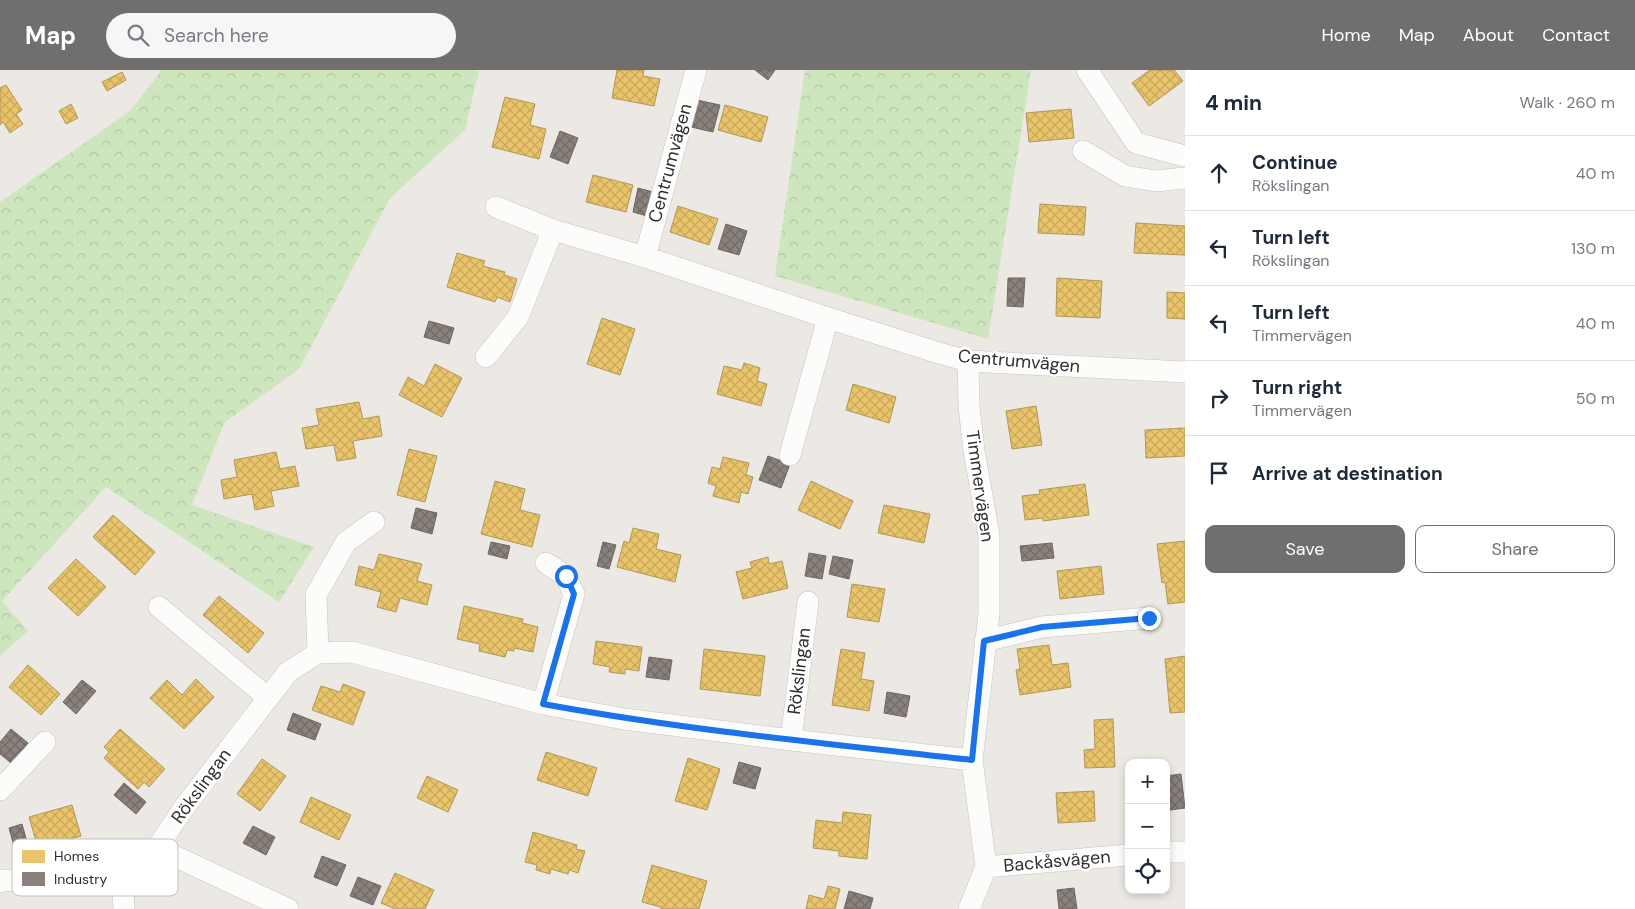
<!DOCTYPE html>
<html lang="en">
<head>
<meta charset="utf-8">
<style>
  :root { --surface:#fff; --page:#f6f6f7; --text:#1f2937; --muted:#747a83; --line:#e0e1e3; --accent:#706f6e }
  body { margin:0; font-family:"DM Sans",sans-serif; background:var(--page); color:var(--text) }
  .controls { position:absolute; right:15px; bottom:15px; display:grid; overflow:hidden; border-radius:10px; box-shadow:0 2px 8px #0003 }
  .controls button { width:45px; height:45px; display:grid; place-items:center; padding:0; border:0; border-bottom:1px solid var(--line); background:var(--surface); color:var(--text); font:25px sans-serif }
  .stop { position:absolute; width:15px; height:15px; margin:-11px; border:4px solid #1a73e8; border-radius:50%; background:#fff }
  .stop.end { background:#1a73e8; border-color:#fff; box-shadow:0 1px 5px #0008 }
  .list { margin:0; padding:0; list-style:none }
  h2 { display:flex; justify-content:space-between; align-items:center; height:65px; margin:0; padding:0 20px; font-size:21px }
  h2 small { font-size:16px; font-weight:400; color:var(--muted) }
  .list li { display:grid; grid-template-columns:32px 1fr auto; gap:15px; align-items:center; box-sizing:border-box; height:75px; padding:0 20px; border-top:1px solid var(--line) }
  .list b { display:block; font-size:19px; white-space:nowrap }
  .list p { margin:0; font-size:16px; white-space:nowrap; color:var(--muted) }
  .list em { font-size:16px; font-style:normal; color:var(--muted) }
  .actions { display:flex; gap:10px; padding:15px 20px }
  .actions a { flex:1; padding:11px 0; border:1px solid var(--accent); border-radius:10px; text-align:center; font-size:18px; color:var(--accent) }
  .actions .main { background:var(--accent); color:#fff }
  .icon { flex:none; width:28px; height:28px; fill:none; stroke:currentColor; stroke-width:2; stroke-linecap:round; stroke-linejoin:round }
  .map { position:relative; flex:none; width:1185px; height:839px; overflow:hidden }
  header { display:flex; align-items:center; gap:30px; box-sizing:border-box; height:70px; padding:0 25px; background:var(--accent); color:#fff }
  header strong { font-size:24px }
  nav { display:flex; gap:28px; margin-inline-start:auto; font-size:18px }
  .search { width:350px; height:45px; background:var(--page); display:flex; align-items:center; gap:12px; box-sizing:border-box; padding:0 18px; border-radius:28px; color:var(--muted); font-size:19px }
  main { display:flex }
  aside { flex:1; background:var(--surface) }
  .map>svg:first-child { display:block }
</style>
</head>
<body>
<header>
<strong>Map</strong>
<div class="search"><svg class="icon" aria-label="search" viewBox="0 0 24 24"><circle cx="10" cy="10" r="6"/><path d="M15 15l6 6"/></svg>Search here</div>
<nav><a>Home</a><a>Map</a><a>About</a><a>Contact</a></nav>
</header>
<main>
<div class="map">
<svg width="1185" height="839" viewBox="0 0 1185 839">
  <defs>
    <pattern id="forest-crowns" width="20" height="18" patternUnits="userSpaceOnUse" patternTransform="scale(1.25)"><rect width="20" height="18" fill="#cee6be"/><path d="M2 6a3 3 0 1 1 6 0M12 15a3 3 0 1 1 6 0" fill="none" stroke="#b1c6a4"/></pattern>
    <pattern id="homes-cross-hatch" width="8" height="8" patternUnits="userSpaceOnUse" patternTransform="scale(1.25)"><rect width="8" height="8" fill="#e9c46a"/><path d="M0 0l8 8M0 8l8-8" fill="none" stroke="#c8a95c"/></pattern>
    <pattern id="industry-cross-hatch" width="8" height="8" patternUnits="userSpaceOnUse" patternTransform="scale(1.25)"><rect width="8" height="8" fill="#8a817c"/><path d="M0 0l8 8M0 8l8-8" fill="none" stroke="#716a66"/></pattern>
  </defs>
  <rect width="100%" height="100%" fill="#ece8e4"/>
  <path fill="url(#forest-crowns)" d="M160 0H479L465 60 390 128 299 299 224 353 192 435 314 477 279 532 106 417 2 531 28 561 0 586V132L130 41 159 4Z
    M805 0H1031L988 269 775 206Z"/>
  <path fill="url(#homes-cross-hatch)" stroke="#b19758" d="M617 0H644L643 6 660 9 654 36 612 28Z
    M1150 0H1174L1183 11 1149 36 1132 13Z
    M122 2 126 10 107 21 102 12Z
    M6 15 22 40 16 44 23 54 10 63 3 52 0 55V18Z
    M505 27 535 34 530 55 546 59 539 89 492 77Z
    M71 34 78 48 66 54 59 41Z
    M725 35 768 47 761 72 718 60Z
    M1071 39 1074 68 1029 72 1026 43Z
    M593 105 633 115 626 142 586 132Z
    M1040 134 1086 137 1084 165 1038 163Z
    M678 136 718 149 709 175 670 162Z
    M1136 153 1185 156V185L1134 183Z
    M457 183 485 191 483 196 505 202 504 205 517 209 510 232 497 227 495 232 447 217Z
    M1057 208 1102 211 1100 248 1056 246Z
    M1167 222 1185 223V249L1167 248Z
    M602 248 635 259 620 305 587 294Z
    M744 293 760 298 757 311 767 314 761 336 717 324 724 296 742 300Z
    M435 294 462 308 442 347 399 325 408 307 424 316Z
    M853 314 896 327 889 353 846 340Z
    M359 332 363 349 379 346 382 366 353 371 356 388 337 391 334 375 306 379 302 358 319 355 316 339Z
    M1036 336 1042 375 1012 379 1006 341Z
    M1185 358V386L1146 388 1145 360Z
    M409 379 437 386 425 432 397 425Z
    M276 382 280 399 295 396 299 416 271 421 274 436 255 440 252 424 224 429 221 410 237 407 234 390Z
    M723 387 749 393 746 405 753 407 748 424 741 422 739 433 713 426 716 416 708 413 712 397 720 399Z
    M495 411 525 419 520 440 540 445 532 477 481 464Z
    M811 411 853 431 840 459 798 440Z
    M1085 414 1089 445 1043 451V448L1025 450 1022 426 1040 424 1039 420Z
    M884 435 930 444 924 473 878 463Z
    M113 445 155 482 135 505 93 467Z
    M633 458 659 464 656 479 681 485 675 512 617 497 624 471 629 473Z
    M1185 471V532L1168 534 1165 512 1162 513 1157 474Z
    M379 484 422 494 417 511 432 515 427 535 400 528 396 542 377 537 381 522 355 515 359 496 374 500Z
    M768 487 769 494 782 491 788 518 743 529 736 502 752 498 750 492Z
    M76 489 106 517 78 546 48 518Z
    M1101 496 1104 524 1060 529 1057 501Z
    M852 514 885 519 879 552 847 547Z
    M219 526 264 563 248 583 203 545Z
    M464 536 523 549 522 553 538 557 533 582 514 578V581L507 580 505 587 479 581 480 574 457 569Z
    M596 571 642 577 639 601 625 599V604L609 602 610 597 593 594Z
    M1049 575 1052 595 1068 593 1071 617 1020 625 1016 600 1020 599 1017 579Z
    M704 579 765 586 760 626 700 619Z
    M841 579 865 583 861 609 874 611 869 641 832 635Z
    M1185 586V642L1170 643 1165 589Z
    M28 595 60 624 41 645 9 617Z
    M196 609 214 627 184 659 150 628 167 610 182 625Z
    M343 614 365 622 353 655 312 640 321 616 340 622Z
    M1113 649 1115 697 1085 698 1084 680 1095 679 1094 650Z
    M120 659 165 699 149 717 144 712 138 719 104 688 109 682 104 677Z
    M546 682 597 698 588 726 537 710Z
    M688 688 720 699 707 740 675 731Z
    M262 689 286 706 260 741 237 724Z
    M427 706 458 720 448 742 417 728Z
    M1094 721 1095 751 1058 753 1056 723Z
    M311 727 351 745 339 770 300 752Z
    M72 735 81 766 38 778 29 747Z
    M843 742 871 745 867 789 839 786V781L813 778 816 750 842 753Z
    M533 762 577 775 576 779 585 781 578 803 569 800 568 804 551 799 550 804 536 800 537 795 525 792Z
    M652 795 707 811 699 839H661V837L642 832Z
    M395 803 434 820 425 839H395L381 833Z
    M828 816 840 819 835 839H806L809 825 824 829Z"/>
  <path fill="url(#industry-cross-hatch)" stroke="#6e6865" d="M755 0H775L768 10Z
    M697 30 720 35 713 62 691 57Z
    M560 61 578 68 568 94 550 87Z
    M638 118 653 122 647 146 633 142Z
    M726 154 747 161 739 185 718 179Z
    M1008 208H1025L1023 237 1007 236Z
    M429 251 454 258 449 274 424 267Z
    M768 386 790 394 781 418 759 410Z
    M416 438 437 443 432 464 411 458Z
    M491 472 510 476 507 489 488 484Z
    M603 472 616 475 609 499 597 496Z
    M1052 473 1054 488 1022 491 1020 476Z
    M809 483 826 486 822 509 805 506Z
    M833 486 853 490 849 509 829 504Z
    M649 587 672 590 669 610 646 607Z
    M82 610 96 621 76 644 63 632Z
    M887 622 910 626 906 647 884 643Z
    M293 643 321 654 315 670 287 660Z
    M11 659 28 673 11 693 0 684V672Z
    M739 692 761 698 755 719 733 713Z
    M1181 704 1185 738 1170 740 1166 706Z
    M124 713 146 732 136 744 114 725Z
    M22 754 27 772 14 776 9 758Z
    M253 756 275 767 266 785 243 773Z
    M322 786 346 795 337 816 314 807Z
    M358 807 381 816 373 835 350 826Z
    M1074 818 1077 839H1059L1057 820Z
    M849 821 873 828 870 839H844Z"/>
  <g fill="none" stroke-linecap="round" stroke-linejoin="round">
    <g stroke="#c5c4c5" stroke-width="22">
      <path id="minor" d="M1087 0 1136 73 1185 86
        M1083 81 1125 106 1156 111 1185 108
        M496 137 553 160 645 187 828 248 939 283 968 291 1185 302
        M645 187 696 0
        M486 287 518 247 553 160
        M968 291 969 336 974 381 989 465V544L972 690 986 797 969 839
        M790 385 828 248
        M159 537 267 627
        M985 571 1042 557 1149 548
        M318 583 316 525 346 472 374 452
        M543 634 574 524 566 506 546 493
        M791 670 808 532
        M0 720 45 672
        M157 778 288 839
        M1166 782H1185
        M986 797 1129 785
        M122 806 124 839
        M0 812 4 810 30 812 122 806 157 778 183 739 288 602 318 583 352 582 543 634 624 649 791 670 972 690"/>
    </g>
    <use href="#minor" stroke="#fcfcfb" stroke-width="21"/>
  </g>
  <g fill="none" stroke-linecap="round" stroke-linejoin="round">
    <path stroke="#1a73e8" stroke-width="6" d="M566 506 574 524 543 634C685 660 829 674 972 690L984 571 1042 557 1149 548"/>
  </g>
  <g text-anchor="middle" stroke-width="5" stroke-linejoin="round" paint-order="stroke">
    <g font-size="18" fill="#2e2e2e" stroke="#fff">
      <text transform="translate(670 93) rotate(-75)" y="6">Centrumvägen</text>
      <text transform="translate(1019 291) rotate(5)" y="6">Centrumvägen</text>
      <text transform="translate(980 416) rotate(82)" y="6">Timmervägen</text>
      <text transform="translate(799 601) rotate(-83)" y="6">Rökslingan</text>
      <text transform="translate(201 716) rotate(-54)" y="6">Rökslingan</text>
      <text transform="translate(1057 791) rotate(-5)" y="6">Backåsvägen</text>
    </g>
  </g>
  <rect x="12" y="769" width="166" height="57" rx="8" fill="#fff" stroke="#c0c0c0" stroke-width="1"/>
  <rect x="22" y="780" width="23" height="13" fill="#e9c46a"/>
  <rect x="22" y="802" width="23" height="14" fill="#8a817c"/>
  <g font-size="14" fill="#2e2e2e">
    <text x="54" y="791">Homes</text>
    <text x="54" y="814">Industry</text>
  </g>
</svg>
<div class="controls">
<button>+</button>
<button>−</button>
<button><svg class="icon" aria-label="locate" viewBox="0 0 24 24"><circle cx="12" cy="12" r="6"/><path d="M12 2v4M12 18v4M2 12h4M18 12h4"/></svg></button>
</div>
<div class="stop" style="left:566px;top:506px"></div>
<div class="stop end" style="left:1149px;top:548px"></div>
</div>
<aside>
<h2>4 min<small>Walk · 260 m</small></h2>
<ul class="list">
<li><svg class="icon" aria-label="ahead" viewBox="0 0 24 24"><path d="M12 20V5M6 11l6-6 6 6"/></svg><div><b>Continue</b><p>Rökslingan</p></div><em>40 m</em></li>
<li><svg class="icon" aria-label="left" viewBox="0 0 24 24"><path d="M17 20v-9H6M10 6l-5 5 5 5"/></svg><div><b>Turn left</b><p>Rökslingan</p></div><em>130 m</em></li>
<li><svg class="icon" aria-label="left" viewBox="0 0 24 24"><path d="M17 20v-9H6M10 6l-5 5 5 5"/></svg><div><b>Turn left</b><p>Timmervägen</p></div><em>40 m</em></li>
<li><svg class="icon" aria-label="right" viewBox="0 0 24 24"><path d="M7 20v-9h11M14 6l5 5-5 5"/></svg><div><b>Turn right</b><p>Timmervägen</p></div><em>50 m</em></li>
<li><svg class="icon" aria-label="arrive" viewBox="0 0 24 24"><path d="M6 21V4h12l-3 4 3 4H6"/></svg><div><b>Arrive at destination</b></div></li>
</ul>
<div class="actions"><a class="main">Save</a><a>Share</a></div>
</aside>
</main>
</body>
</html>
